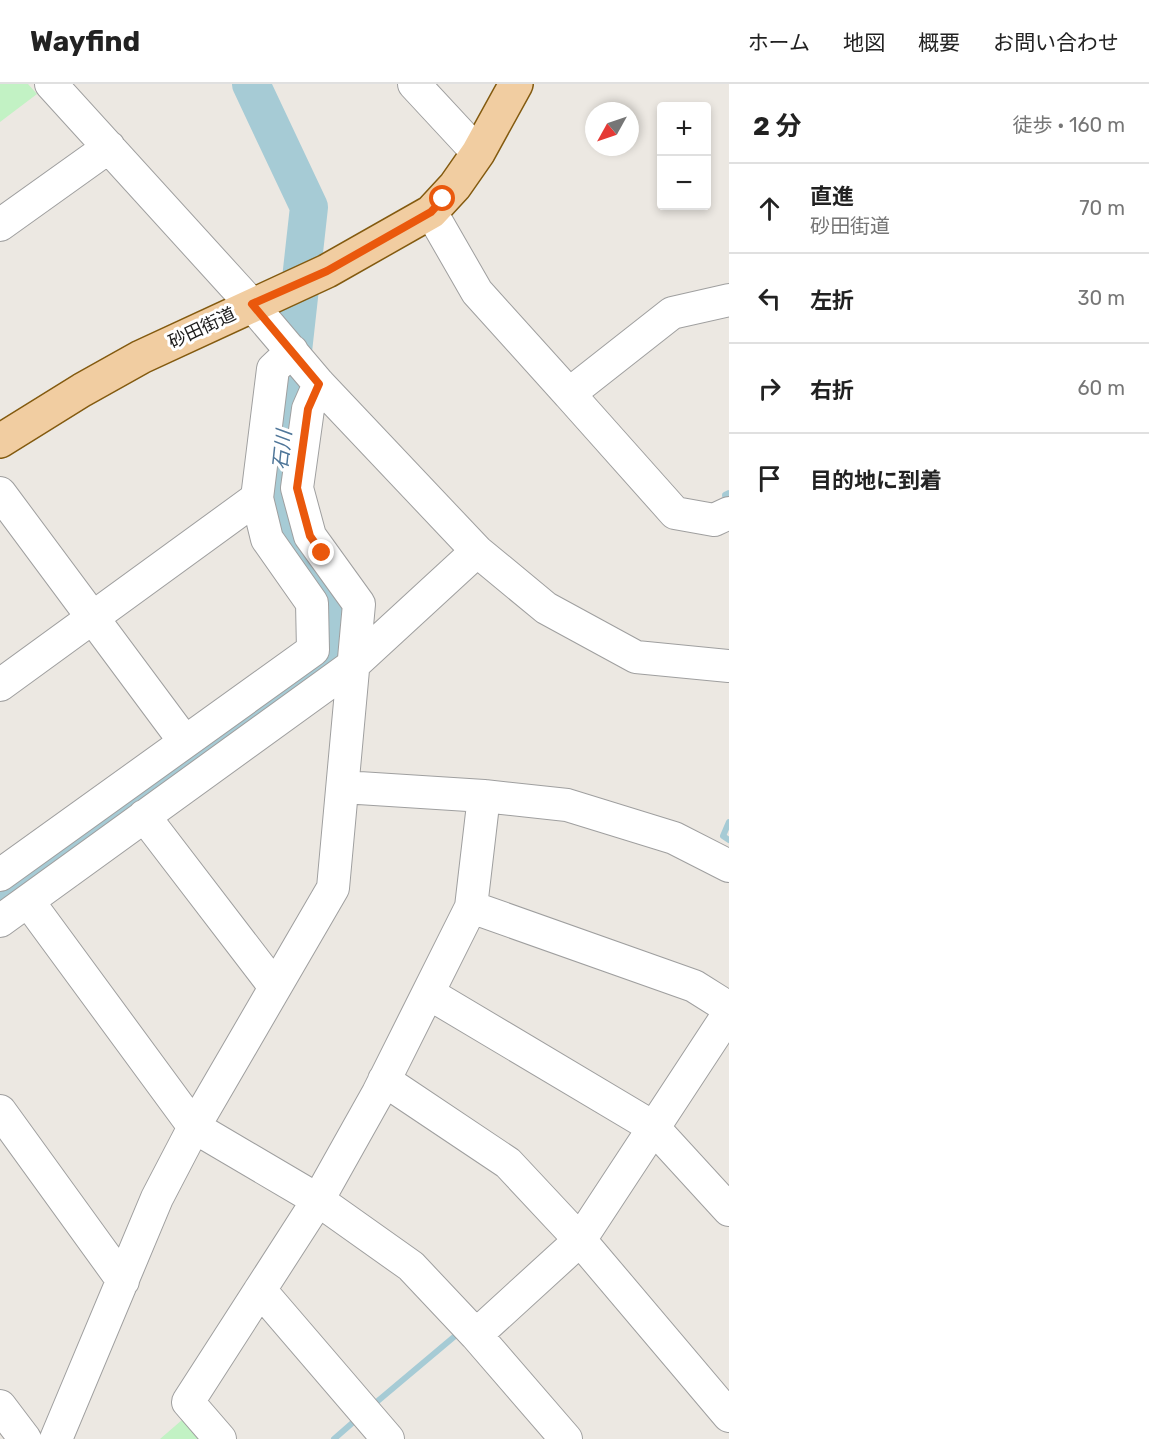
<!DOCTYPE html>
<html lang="ja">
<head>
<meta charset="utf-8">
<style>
  :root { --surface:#fff; --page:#f6f6f6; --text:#222; --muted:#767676; --line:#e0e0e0 }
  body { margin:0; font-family:Rubik,"Noto Sans JP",sans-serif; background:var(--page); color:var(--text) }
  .controls { position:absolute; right:18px; top:18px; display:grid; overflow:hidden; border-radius:6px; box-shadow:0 3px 9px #0003 }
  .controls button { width:54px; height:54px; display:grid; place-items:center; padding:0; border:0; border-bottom:2px solid var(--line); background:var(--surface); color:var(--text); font:30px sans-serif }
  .compass { position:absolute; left:585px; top:18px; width:54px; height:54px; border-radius:50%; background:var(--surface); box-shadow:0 3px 9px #0003; rotate:230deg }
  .stop { position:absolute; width:18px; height:18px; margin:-14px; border:4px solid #ea580c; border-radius:50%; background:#fff }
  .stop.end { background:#ea580c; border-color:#fff; box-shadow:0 2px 6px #0008 }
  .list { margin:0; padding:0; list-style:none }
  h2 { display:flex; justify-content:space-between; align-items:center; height:78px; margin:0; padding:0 24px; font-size:26px }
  h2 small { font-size:20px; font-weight:400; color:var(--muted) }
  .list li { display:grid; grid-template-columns:39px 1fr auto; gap:18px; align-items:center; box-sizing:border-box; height:90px; padding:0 24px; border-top:2px solid var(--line) }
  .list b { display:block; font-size:22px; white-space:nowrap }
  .list p { margin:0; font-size:20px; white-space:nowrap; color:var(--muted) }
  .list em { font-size:20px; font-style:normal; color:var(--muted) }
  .icon { flex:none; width:33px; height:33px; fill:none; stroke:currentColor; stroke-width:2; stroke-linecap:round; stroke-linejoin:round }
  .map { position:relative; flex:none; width:729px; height:1355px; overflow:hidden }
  header { display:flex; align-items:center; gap:36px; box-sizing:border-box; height:84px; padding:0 30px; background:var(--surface); border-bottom:2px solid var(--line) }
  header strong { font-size:28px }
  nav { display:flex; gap:33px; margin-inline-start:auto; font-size:21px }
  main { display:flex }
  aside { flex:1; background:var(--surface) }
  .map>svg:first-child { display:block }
</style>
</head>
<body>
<header>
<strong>Wayfind</strong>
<nav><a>ホーム</a><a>地図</a><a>概要</a><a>お問い合わせ</a></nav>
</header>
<main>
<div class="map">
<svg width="729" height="1355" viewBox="0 0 729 1355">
  <rect width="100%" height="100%" fill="#ece8e2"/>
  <path fill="#c2f2c4" d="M0 0H28L37 10 0 38Z
    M182 1336 196 1338 211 1355H160Z"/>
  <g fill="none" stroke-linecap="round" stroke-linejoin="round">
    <path stroke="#a6cbd5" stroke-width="6" d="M726 420 725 411 729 409
      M729 738 723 752 729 756
      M373 1321 461 1247
      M334 1355 358 1334"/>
    <path stroke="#a6cbd5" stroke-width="38" d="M0 815 326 577 340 551 330 515 287 451 278 402 309 123 251 0"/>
    <g stroke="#9f9f9f" stroke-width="34">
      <path id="minor" d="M51 0 252 221 319 300 477 467 546 524 636 573 729 582
        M414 0 478 69
        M431 128 477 208 569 310 672 229 729 216
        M0 141 109 63
        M569 310 675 429 714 436 729 429
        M0 409 185 658
        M0 601 257 414
        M343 703 484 712 567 721 674 754 729 782
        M144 732 275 903
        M0 791 313 566 312 519 267 455 257 414 273 285 292 267
        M28 817 194 1043 318 1116 411 1182 476 1251 566 1355
        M471 823 694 902 729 924
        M0 837 352 582 477 467
        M428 909 653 1043 729 1126
        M384 996 508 1079 580 1156 729 1332
        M0 1027 123 1197
        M260 1206 388 1355
        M476 1251 580 1156 729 929
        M0 1322 25 1355
        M56 1355 157 1114 194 1043 333 804 359 520 310 452 297 404 308 325 319 300
        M220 1355 188 1318 318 1116 378 1009 471 823 484 712"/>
    </g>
    <g stroke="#835a0f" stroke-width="36">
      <path id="major" d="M0 357 82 306 141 273 327 187 431 128 455 102 478 69 516 0"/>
    </g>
    <use href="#minor" stroke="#fff" stroke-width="32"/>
    <use href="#major" stroke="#f1cda1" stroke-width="33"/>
  </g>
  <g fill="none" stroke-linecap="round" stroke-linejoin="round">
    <path stroke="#ea580c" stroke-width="8" d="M322 469 310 452 297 404 308 325 319 300 252 220 327 187 431 128 443 115"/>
  </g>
  <g text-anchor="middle" stroke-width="6" stroke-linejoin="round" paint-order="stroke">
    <g font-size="18" fill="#1b1b1b" stroke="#fff">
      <text transform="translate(202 244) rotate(-25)" y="6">砂田街道</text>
    </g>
    <g font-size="20" font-style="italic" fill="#4f7699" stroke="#fff">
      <text transform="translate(282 366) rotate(-84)" y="7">石川</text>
    </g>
  </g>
</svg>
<div class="controls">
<button>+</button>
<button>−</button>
</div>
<svg class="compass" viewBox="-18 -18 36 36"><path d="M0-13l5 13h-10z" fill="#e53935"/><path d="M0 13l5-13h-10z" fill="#767676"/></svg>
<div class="stop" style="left:443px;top:115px"></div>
<div class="stop end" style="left:322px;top:469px"></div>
</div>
<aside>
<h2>2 分<small>徒歩 · 160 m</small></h2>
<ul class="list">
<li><svg class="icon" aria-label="ahead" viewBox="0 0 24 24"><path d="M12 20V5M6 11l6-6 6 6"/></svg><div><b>直進</b><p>砂田街道</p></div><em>70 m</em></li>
<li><svg class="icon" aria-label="left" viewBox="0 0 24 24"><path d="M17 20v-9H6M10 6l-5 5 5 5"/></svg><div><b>左折</b></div><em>30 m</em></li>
<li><svg class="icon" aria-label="right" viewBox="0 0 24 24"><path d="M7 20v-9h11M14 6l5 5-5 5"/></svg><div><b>右折</b></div><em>60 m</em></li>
<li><svg class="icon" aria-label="arrive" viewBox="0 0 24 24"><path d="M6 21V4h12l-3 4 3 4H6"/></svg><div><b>目的地に到着</b></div></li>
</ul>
</aside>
</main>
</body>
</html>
